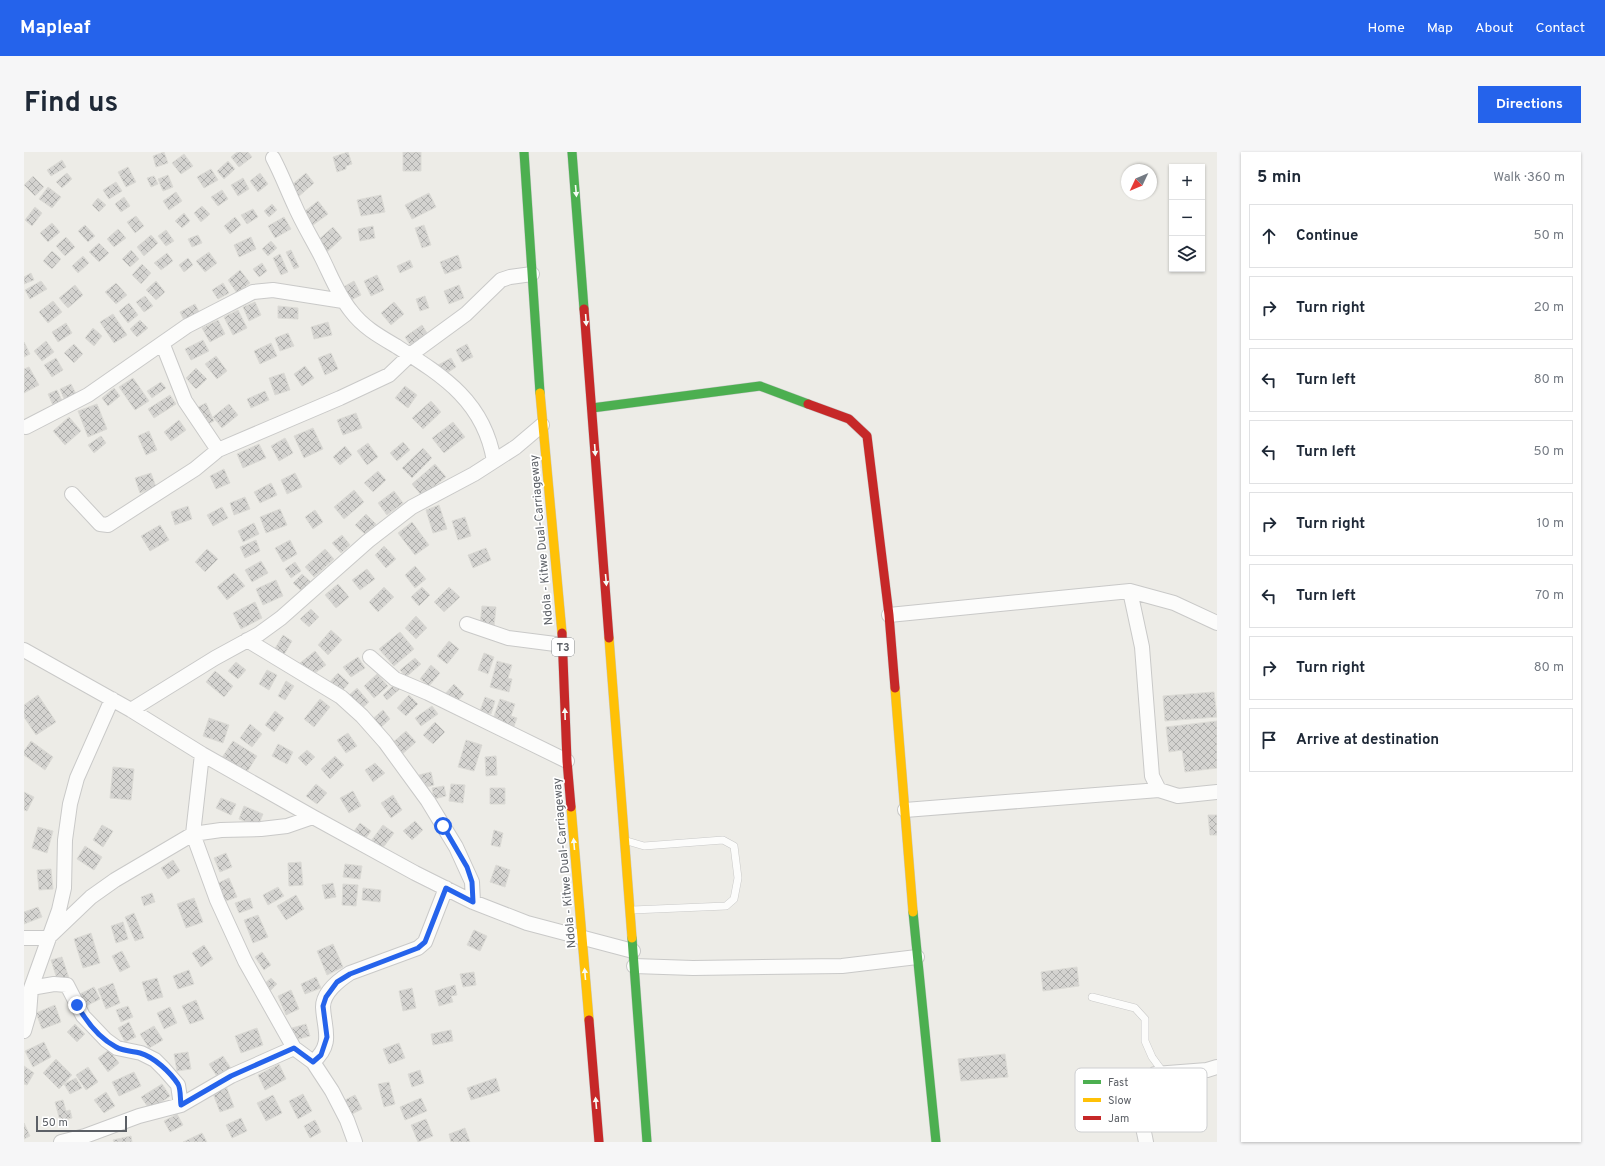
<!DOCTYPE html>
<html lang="en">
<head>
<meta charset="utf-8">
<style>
  :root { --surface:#fff; --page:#f6f6f7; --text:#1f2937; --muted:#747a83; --line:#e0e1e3; --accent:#2563eb }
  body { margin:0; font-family:Overpass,sans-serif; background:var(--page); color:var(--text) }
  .controls { position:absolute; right:12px; top:12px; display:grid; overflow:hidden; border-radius:0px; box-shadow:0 1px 3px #0004 }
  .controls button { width:36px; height:36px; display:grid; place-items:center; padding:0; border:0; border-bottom:1px solid var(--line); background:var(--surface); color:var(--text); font:20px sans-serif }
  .compass { position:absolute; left:1097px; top:12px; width:36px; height:36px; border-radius:50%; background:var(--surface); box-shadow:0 1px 3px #0004; rotate:226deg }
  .scale { position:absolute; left:12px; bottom:10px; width:91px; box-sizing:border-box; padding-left:4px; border:2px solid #5c6066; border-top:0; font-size:11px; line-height:14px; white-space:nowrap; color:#5c6066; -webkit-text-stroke:3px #fff; paint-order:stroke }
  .stop { position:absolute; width:12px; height:12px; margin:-9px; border:3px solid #2563eb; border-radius:50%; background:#fff }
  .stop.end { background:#2563eb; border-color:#fff; box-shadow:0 1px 4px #0008 }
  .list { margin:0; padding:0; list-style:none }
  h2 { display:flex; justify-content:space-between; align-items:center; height:52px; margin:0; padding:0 16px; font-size:17px }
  h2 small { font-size:13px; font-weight:400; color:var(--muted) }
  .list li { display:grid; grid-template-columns:26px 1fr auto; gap:12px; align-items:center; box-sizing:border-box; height:64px; margin:0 8px 8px; padding:0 8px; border:1px solid var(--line); border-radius:0px }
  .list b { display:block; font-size:15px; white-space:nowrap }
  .list em { font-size:13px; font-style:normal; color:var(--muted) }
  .icon { flex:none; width:22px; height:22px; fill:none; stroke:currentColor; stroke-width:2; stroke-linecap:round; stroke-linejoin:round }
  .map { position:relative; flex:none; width:1193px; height:990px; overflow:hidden; border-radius:0px }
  header { display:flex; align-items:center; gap:24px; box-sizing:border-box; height:56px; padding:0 20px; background:var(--accent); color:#fff }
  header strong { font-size:19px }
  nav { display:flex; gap:22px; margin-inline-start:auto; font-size:14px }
  .intro { display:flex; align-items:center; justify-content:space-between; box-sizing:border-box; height:96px; padding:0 24px }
  h1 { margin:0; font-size:28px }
  .button { padding:10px 18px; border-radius:0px; background:var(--accent); color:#fff; font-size:14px; font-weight:700 }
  main { display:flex; gap:24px; padding:0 24px }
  aside { flex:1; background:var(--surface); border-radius:0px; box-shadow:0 1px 3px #0004 }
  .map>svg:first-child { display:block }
</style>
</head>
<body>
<header>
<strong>Mapleaf</strong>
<nav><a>Home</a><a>Map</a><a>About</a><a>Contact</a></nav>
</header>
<div class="intro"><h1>Find us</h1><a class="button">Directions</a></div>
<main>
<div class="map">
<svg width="1193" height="990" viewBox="0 0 1193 990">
  <defs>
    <pattern id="building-cross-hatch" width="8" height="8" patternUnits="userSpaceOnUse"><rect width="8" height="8" fill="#d4d3d0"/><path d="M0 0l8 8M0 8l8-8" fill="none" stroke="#afafad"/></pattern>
  </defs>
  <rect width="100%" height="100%" fill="#edece7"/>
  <path fill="url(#building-cross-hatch)" stroke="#dcdbd6" d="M140 0 144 11 132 15 129 4Z
    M213 0H224L228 5 215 15 207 5Z
    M324 0 328 12 322 14V17L313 20 309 5Z
    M379 0H397V19H379Z
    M160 2 169 14 157 22 148 11Z
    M38 8 42 15 27 24 23 18Z
    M204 9 211 17 200 27 193 19Z
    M104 15 112 30 102 35 94 20Z
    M187 17 194 28 180 36 173 25Z
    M43 21 48 27 38 36 32 30Z
    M236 21 244 32 234 40 226 29Z
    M282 21 290 31 274 45 265 35Z
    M144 23 149 35 139 39 134 27Z
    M9 24 20 35 11 44 0 33Z
    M130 24 134 32 127 35 123 26Z
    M219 26 225 37 214 44 207 33Z
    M92 30 98 39 85 47 79 38Z
    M24 35 37 45 28 56 15 47Z
    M198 38 204 47 194 54 187 45Z
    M152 40 158 49 145 58 139 49Z
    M405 41 412 55 388 67 381 53Z
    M357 43 361 60 337 64 333 48Z
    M100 45 106 54 97 60 91 52Z
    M74 46 82 53 75 60 68 53Z
    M294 49 304 62 285 76 276 63Z
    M248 52 253 58 245 65 240 59Z
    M178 54 186 62 177 70 170 61Z
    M11 55 18 61 8 74 1 68Z
    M229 57 234 65 223 72 217 63Z
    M160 61 166 69 158 76 151 69Z
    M112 64 120 74 111 81 103 70Z
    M211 65 217 73 206 82 200 74Z
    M260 65 267 77 251 86 244 74Z
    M28 71 36 80 24 90 16 81Z
    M61 73 71 84 64 90 54 79Z
    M400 73 407 93 398 96 391 76Z
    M349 74 351 86 336 89 334 77Z
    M309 75 318 86 303 100 293 89Z
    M94 77 102 86 90 95 83 87Z
    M142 78 150 89 142 94 134 84Z
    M127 83 134 91 120 104 113 95Z
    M174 83 178 91 168 95 164 87Z
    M42 85 51 95 41 104 32 94Z
    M227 85 232 97 215 105 210 93Z
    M247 89 253 96 244 104 238 97Z
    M75 91 85 101 75 110 65 100Z
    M107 98 115 107 106 115 98 107Z
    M267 98 275 115 270 117 262 100Z
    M28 99 37 107 28 117 19 109Z
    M185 100 193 111 181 120 172 109Z
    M143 101 149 109 137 118 130 111Z
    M256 102 264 120 257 123 249 106Z
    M434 103 438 116 421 122 416 110Z
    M59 104 65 111 54 121 48 114Z
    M164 106 169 113 160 120 155 113Z
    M386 108 389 115 376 121 373 114Z
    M238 111 243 119 235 125 229 117Z
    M118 112 127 121 117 132 108 123Z
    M216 118 226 131 213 141 204 128Z
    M7 121 10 128 0 132V125Z
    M353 123 360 138 347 144 340 129Z
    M17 129 23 137 6 147 1 138Z
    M132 129 141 140 132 148 122 138Z
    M330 129 337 143 323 150 316 137Z
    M92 131 103 143 92 152 81 140Z
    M199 131 205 141 194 147 188 138Z
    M51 133 59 143 44 156 35 146Z
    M435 133 440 146 425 152 420 139Z
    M121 144 129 154 120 160 112 150Z
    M401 144 405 156 396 159 392 147Z
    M29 149 38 160 24 171 15 160Z
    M231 150 237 163 225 169 219 155Z
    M370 150 380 162 367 173 357 161Z
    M105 151 114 163 104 171 95 159Z
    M171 152 175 160 160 168 156 160Z
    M254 154 274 156V167L254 166Z
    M214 158 223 176 209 183 200 165Z
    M89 162 103 183 90 191 76 170Z
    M116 168 124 176 113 185 106 177Z
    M194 168 201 182 186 190 178 176Z
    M304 170 308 183 290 187 287 175Z
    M42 171 48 181 34 190 28 180Z
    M398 173 405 184 388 196 381 185Z
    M69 176 78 184 70 194 61 186Z
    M264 181 270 194 256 199 251 186Z
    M179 188 185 199 167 208 161 197Z
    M22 189 30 200 18 209 10 199Z
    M0 190 6 202 0 205Z
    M247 191 253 204 236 212 230 199Z
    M50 192 59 202 50 211 40 201Z
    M443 192 449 205 438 210 432 198Z
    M307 201 314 217 301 223 294 206Z
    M192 204 203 219 193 227 181 212Z
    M32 206 39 218 28 225 20 213Z
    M427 206 432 215 420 223 414 213Z
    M281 214 290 226 278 234 270 222Z
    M5 215 15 233 0 241V217Z
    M172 216 183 227 172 237 162 226Z
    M260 221 266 238 251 243 245 226Z
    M109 226 125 249 111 258 95 235Z
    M137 230 142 236 128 246 123 239Z
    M47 232 53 244 41 249 36 237Z
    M381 234 393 243 384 256 371 246Z
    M90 236 96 244 84 254 78 246Z
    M33 238 40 253 31 258 24 242Z
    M241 239 245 248 227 256 223 247Z
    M146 243 152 252 130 266 124 257Z
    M407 249 417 260 399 277 388 266Z
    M182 251 190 269 180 274 172 256Z
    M73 252 83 277 64 285 54 259Z
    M205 252 214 263 198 276 189 265Z
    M332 261 338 276 319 283 313 268Z
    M45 265 57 279 41 293 29 279Z
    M155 268 162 278 147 289 140 280Z
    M429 270 441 285 420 301 408 286Z
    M289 276 299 297 280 306 270 284Z
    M125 279 133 298 122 303 114 284Z
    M77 284 82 291 70 301 64 293Z
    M261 286 269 301 255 309 247 294Z
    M379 290 386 298 373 309 366 301Z
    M344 291 354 305 343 313 333 299Z
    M235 292 242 306 219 316 213 302Z
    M321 294 328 303 316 313 309 305Z
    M399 296 408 306 388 326 378 316Z
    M411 312 422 325 398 344 388 332Z
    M200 317 206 331 192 337 186 324Z
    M354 319 362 328 349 340 340 331Z
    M127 321 132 335 116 341 111 326Z
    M271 321 278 335 263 342 257 328Z
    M247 331 253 343 236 351 230 340Z
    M330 338 340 350 320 367 310 355Z
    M370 339 379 351 363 363 354 351Z
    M221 345 226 357 210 363 206 351Z
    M415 353 423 377 409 381 402 358Z
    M164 354 168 367 151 373 147 360Z
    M198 355 204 366 189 374 183 363Z
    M256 357 263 373 242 381 236 365Z
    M291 358 299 370 289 377 281 365Z
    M342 362 352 372 341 382 331 373Z
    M441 365 447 384 434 388 428 369Z
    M388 370 405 393 391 403 374 381Z
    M230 371 235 382 219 390 214 379Z
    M136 373 145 388 126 399 117 384Z
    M318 383 326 393 317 401 308 391Z
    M232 388 236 399 221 406 216 395Z
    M266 388 273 402 259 410 251 396Z
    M360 394 372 407 362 416 351 403Z
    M462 396 467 408 449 416 444 403Z
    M183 397 194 407 181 420 171 410Z
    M301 397 310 407 290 425 281 415Z
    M237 409 244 421 228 430 221 418Z
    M271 410 277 419 267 426 261 417Z
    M391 414 402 427 391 436 381 423Z
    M343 417 351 427 336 438 328 428Z
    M210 421 221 434 203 448 193 435Z
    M278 422 290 433 281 442 269 431Z
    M252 428 259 444 239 453 232 437Z
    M314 432 325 445 312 456 301 443Z
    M360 435 370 445 354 460 345 450Z
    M398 435 406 443 395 454 387 445Z
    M425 435 436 445 420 460 410 450Z
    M231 450 238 466 217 477 209 461Z
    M458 454 472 455 470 475 456 473Z
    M287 457 295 465 285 475 276 467Z
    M392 464 403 476 392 487 381 476Z
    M307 478 318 488 304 503 294 493Z
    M376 480 390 497 370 514 355 497Z
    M259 483 268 489 258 506 249 500Z
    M425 489 435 497 423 512 413 504Z
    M291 499 302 513 287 524 276 511Z
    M460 501 470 505 464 522 454 518Z
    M334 505 341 516 327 525 319 515Z
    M391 506 397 512 382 525 376 518Z
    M473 509 488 513 484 526 488 527 485 540 466 535Z
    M212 510 222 518 214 527 204 519Z
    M407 513 416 521 405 534 396 527Z
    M243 518 253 523 245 538 235 532Z
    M191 519 209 534 200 545 182 530Z
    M314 521 325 531 315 542 304 532Z
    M353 522 364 534 350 546 340 534Z
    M262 529 270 534 261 548 254 544Z
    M372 531 377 536 363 548 359 543Z
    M430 532 440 542 431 552 420 543Z
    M333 536 345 550 335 559 322 546Z
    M1190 540 1193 565 1141 569 1139 544Z
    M14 543 32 570 12 583 0 565V553Z
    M385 543 394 552 382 564 373 556Z
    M461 545 471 549 467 562 456 559Z
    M296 547 306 555 290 575 280 567Z
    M476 547 491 552 487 564 493 566 489 577 468 570Z
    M408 554 414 562 397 574 391 566Z
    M359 558 366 567 354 578 346 569Z
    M251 559 260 566 250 580 241 573Z
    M185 566 205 573 199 591 179 584Z
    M1193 569V616L1161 620 1158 598 1145 600 1142 575Z
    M411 570 421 580 409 592 399 583Z
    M226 572 238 582 228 595 216 586Z
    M382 579 392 590 376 604 366 593Z
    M324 581 333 594 322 601 313 588Z
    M442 588 458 593 450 619 434 615Z
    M7 589 29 605 21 618 0 603V599Z
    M209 589 233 604 221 623 197 607Z
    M254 592 269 600 263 612 248 604Z
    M283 598 291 605 282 614 274 606Z
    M311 604 320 613 306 627 297 617Z
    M472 604 473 623 462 624 461 605Z
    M351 611 361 621 349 630 341 618Z
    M89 615 110 617 107 648 86 646Z
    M407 620 410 633 399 636 395 623Z
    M292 632 303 641 293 652 282 644Z
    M427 632 441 633 439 651 425 649Z
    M420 634 422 644 410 647 408 636Z
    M466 636H481V652H466Z
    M329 639 337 654 325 661 316 646Z
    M0 640 10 645 3 659 0 658Z
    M369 643 378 658 367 666 357 651Z
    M197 646 212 652 207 663 192 656Z
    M220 654 239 662 234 674 215 667Z
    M1184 663H1193V683H1186Z
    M391 669 399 678 388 688 379 679Z
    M336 671 347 679 339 690 328 682Z
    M78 673 89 679 79 695 69 688Z
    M359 673 370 681 358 697 347 689Z
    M14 675 29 679 23 701 8 696Z
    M470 678 479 681 476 695 467 693Z
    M61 694 78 705 70 718 53 707Z
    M202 701 208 715 196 720 190 706Z
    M149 708 156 719 144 727 137 716Z
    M277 710 279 733 265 734 264 711Z
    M321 712 338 714 336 727 319 725Z
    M472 713 486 718 481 735 466 730Z
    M27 717 29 737 15 738 13 718Z
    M205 726 213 745 199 750 192 732Z
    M309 731 312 745 301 747 298 733Z
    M319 732 334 733 332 754 318 753Z
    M254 735 260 744 244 753 239 743Z
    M339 736 357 738 356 750 338 748Z
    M128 741 131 750 120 754 117 745Z
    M272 743 280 757 262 768 253 754Z
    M170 746 179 770 162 776 153 752Z
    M226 746 229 756 215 761 211 751Z
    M14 755 18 765 0 772V760Z
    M110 761 120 786 111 789 101 765Z
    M234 763 244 785 229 791 220 768Z
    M99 770 104 787 92 791 87 774Z
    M450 778 463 784 456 799 443 793Z
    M67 781 76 811 59 816 50 787Z
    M309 792 319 815 303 823 293 799Z
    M180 793 189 807 177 815 168 801Z
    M98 799 106 815 96 820 88 804Z
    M238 800 247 813 240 818 231 805Z
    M38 805 45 826 34 830 27 808Z
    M1053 815 1055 834 1019 839 1017 820Z
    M165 818 170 832 154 837 149 824Z
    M450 820 452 833 439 835 436 822Z
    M292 825 297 836 281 842 277 832Z
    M133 826 139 845 124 849 118 830Z
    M247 826 253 832 244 841 238 834Z
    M89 831 96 851 82 857 74 837Z
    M431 833 433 843 427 844 429 850 415 854 411 839Z
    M70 835 76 847 60 855 54 843Z
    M388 836 392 856 379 859 375 839Z
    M267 838 275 857 262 863 254 844Z
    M172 848 180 867 166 872 158 854Z
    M31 853 37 870 18 877 12 861Z
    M104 854 109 865 97 870 92 858Z
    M146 855 153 871 140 877 133 861Z
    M105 870 112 885 101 890 94 876Z
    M51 872 61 882 53 890 43 880Z
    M282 872 286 884 271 888 268 876Z
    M130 874 139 888 125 896 116 882Z
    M233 876 239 893 217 901 211 884Z
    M427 878 429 889 409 893 407 882Z
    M20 890 27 905 9 915 1 899Z
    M375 891 381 906 365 912 359 897Z
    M85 898 95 911 84 920 74 906Z
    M164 900 167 917 153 919 150 902Z
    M981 902 984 925 937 929 934 907Z
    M199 904 208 918 194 926 185 912Z
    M32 907 48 923 35 937 19 921Z
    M255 912 262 927 241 938 234 923Z
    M0 914 10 921 3 933 0 932Z
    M64 915 74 930 62 938 52 923Z
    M396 918 400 931 388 935 384 922Z
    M110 920 117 934 95 944 88 930Z
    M52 926 58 936 46 942 40 932Z
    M472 926 476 939 447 948 443 936Z
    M365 930 371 952 360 955 354 932Z
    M138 932 146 944 126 958 117 945Z
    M202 934 210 955 196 960 188 939Z
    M82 940 91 954 80 961 70 948Z
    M279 942 288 959 274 967 265 949Z
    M249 943 258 961 242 969 233 951Z
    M331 943 338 957 324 964 317 950Z
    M397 946 403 959 381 968 376 955Z
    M39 948 42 959 46 958 48 966 36 969 31 950Z
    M153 962 159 973 146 980 140 969Z
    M217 966 223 979 208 986 202 973Z
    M402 967 409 984 394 990 387 973Z
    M291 968 297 980 286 986 280 974Z
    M0 971 6 984 0 987Z
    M441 976 446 990H427L425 982Z
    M178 981 183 990H159Z
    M107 984 108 990H90L89 988Z"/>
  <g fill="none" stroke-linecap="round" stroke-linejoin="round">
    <g stroke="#c9c9c8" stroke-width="8">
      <path id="lane" d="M603 689 620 694 699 688 710 694 714 726 710 747 702 754 608 758
        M1068 845 1111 856 1121 867V889L1128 905 1139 920"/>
    </g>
    <g stroke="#c9c9c8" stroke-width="16">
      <path id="street" d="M249 6C257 21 263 37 270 52 278 71 289 88 298 106 307 124 314 143 327 159 339 175 355 184 372 194 419 224 460 249 470 309
        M139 193 161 249 194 298
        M2 275 64 243 163 174 229 140 249 138 319 149
        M48 342 76 372 84 373 171 317 194 298 316 246 365 223 386 203 442 162 477 128 486 125 508 122
        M1106 439 1118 495 1128 624 1135 638 1154 644 1193 640
        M865 463 1106 439 1150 451 1193 471
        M443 472 484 486 539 493
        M223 488 317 545 338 564 361 590 404 649 432 695 448 730 449 750
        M0 498 107 558 178 602 289 665 391 721 449 750 503 771 609 799
        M346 505 371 527 404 541 543 609
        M107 558 191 506 235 482 257 466 344 389 388 355 450 322 492 295 518 273
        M178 602 169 682 193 748 221 809 270 896 289 910 308 939 323 968 331 990
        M881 658 1135 638
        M0 786H24L67 745 91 728 169 682 197 678 237 677 263 674 289 665
        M610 814 669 816 818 814 893 805
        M7 836 30 832 43 833 59 864 82 888 93 896 117 901 131 908 140 917 154 933 157 953
        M0 879 5 862 7 836 35 758 40 736 41 688 46 652 53 626 88 547
        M289 910C310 892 300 877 299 855 299 841 315 828 326 821L394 796 401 790 422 736
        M37 990 61 984 115 964 157 953 207 924 270 896
        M1122 990C1116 959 1109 948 1131 922L1183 918 1193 915"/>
    </g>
    <g stroke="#c9cac9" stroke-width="10">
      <path id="fast" d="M500 0 516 241
        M548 0 560 157
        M568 256 736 234 784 252
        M889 760 912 990
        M608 786 623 990"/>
    </g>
    <g stroke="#c9cac9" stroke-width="10">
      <path id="slow" d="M516 241 538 481
        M585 486 608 786
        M871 536 889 760
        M547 655 565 868"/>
    </g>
    <g stroke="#c9cac9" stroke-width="10">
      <path id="jam" d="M560 157 585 486
        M784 252 825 267 843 284 865 463 871 536
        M538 481 543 609 547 655
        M565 868 575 990"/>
    </g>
    <use href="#lane" stroke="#fcfcfb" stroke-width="7"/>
    <use href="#street" stroke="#fcfcfb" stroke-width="14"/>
    <use href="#fast" stroke="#4caf50" stroke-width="9"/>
    <use href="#slow" stroke="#ffc107" stroke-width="9"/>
    <use href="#jam" stroke="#c62828" stroke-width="9"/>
  </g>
  <defs><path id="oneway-solid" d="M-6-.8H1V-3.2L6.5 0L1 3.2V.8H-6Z"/></defs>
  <g fill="#f6fbf6">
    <use href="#oneway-solid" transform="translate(552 39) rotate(85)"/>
    <use href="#oneway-solid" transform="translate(562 168) rotate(86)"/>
    <use href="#oneway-solid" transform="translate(571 298) rotate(86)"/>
    <use href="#oneway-solid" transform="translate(582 428) rotate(85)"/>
    <use href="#oneway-solid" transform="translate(541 562) rotate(-92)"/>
    <use href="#oneway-solid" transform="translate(550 692) rotate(-95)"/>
    <use href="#oneway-solid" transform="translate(561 822) rotate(-95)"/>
    <use href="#oneway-solid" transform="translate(572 951) rotate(-95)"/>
  </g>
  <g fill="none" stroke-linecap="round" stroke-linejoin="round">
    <path stroke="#2563eb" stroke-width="5" d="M53 853C62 869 75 886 92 895 99 899 108 899 116 901 130 905 146 920 154 932 157 937 156 947 157 953L207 924 270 896 289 910 297 903 303 885 299 854 302 845 313 830 326 822 394 796 401 790 422 736 449 750 448 730 443 715 419 674"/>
  </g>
  <g text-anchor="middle" stroke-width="3.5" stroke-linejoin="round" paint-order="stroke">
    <rect fill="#fff" stroke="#8d9094" stroke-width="1" x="528" y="486" width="22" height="18" rx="3"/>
    <g font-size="11" font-weight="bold" fill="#5c6066">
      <text x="539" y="499">T3</text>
    </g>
    <g font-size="12" fill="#5c6066" stroke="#fff">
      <text transform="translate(517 388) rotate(-95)" y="4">Ndola - Kitwe Dual-Carriageway</text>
      <text transform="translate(540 711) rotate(-95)" y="4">Ndola - Kitwe Dual-Carriageway</text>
    </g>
  </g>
  <rect x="1051" y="916" width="132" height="64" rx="6" fill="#fff" stroke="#cecfd1" stroke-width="1"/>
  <rect x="1059" y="928" width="18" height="4" fill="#4caf50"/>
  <rect x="1059" y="946" width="18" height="4" fill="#ffc107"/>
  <rect x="1059" y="964" width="18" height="4" fill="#c62828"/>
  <g font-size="11" fill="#5c6066">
    <text x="1084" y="934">Fast</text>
    <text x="1084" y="952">Slow</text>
    <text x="1084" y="970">Jam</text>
  </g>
</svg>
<div class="controls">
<button>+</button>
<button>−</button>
<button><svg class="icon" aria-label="layers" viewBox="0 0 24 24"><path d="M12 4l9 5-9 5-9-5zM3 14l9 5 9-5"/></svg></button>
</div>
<svg class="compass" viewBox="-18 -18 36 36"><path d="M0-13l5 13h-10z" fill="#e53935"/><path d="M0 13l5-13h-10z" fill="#747a83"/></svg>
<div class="scale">50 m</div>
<div class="stop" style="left:419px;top:674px"></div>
<div class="stop end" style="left:53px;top:853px"></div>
</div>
<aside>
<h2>5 min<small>Walk · 360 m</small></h2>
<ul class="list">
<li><svg class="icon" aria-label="ahead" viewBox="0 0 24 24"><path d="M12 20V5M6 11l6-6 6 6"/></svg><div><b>Continue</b></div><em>50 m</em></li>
<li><svg class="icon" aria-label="right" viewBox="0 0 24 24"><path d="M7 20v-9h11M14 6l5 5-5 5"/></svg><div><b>Turn right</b></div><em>20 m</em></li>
<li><svg class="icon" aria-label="left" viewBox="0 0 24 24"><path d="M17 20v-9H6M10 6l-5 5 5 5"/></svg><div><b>Turn left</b></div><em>80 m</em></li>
<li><svg class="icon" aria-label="left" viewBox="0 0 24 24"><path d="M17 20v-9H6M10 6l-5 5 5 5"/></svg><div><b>Turn left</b></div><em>50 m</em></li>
<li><svg class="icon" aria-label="right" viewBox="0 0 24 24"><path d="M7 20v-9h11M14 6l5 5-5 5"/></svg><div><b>Turn right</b></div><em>10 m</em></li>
<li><svg class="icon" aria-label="left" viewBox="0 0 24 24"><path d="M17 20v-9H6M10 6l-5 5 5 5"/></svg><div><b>Turn left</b></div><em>70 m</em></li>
<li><svg class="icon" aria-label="right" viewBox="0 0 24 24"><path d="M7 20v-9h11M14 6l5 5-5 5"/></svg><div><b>Turn right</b></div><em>80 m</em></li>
<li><svg class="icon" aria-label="arrive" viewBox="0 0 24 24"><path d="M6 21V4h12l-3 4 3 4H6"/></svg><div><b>Arrive at destination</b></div></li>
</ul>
</aside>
</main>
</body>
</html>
